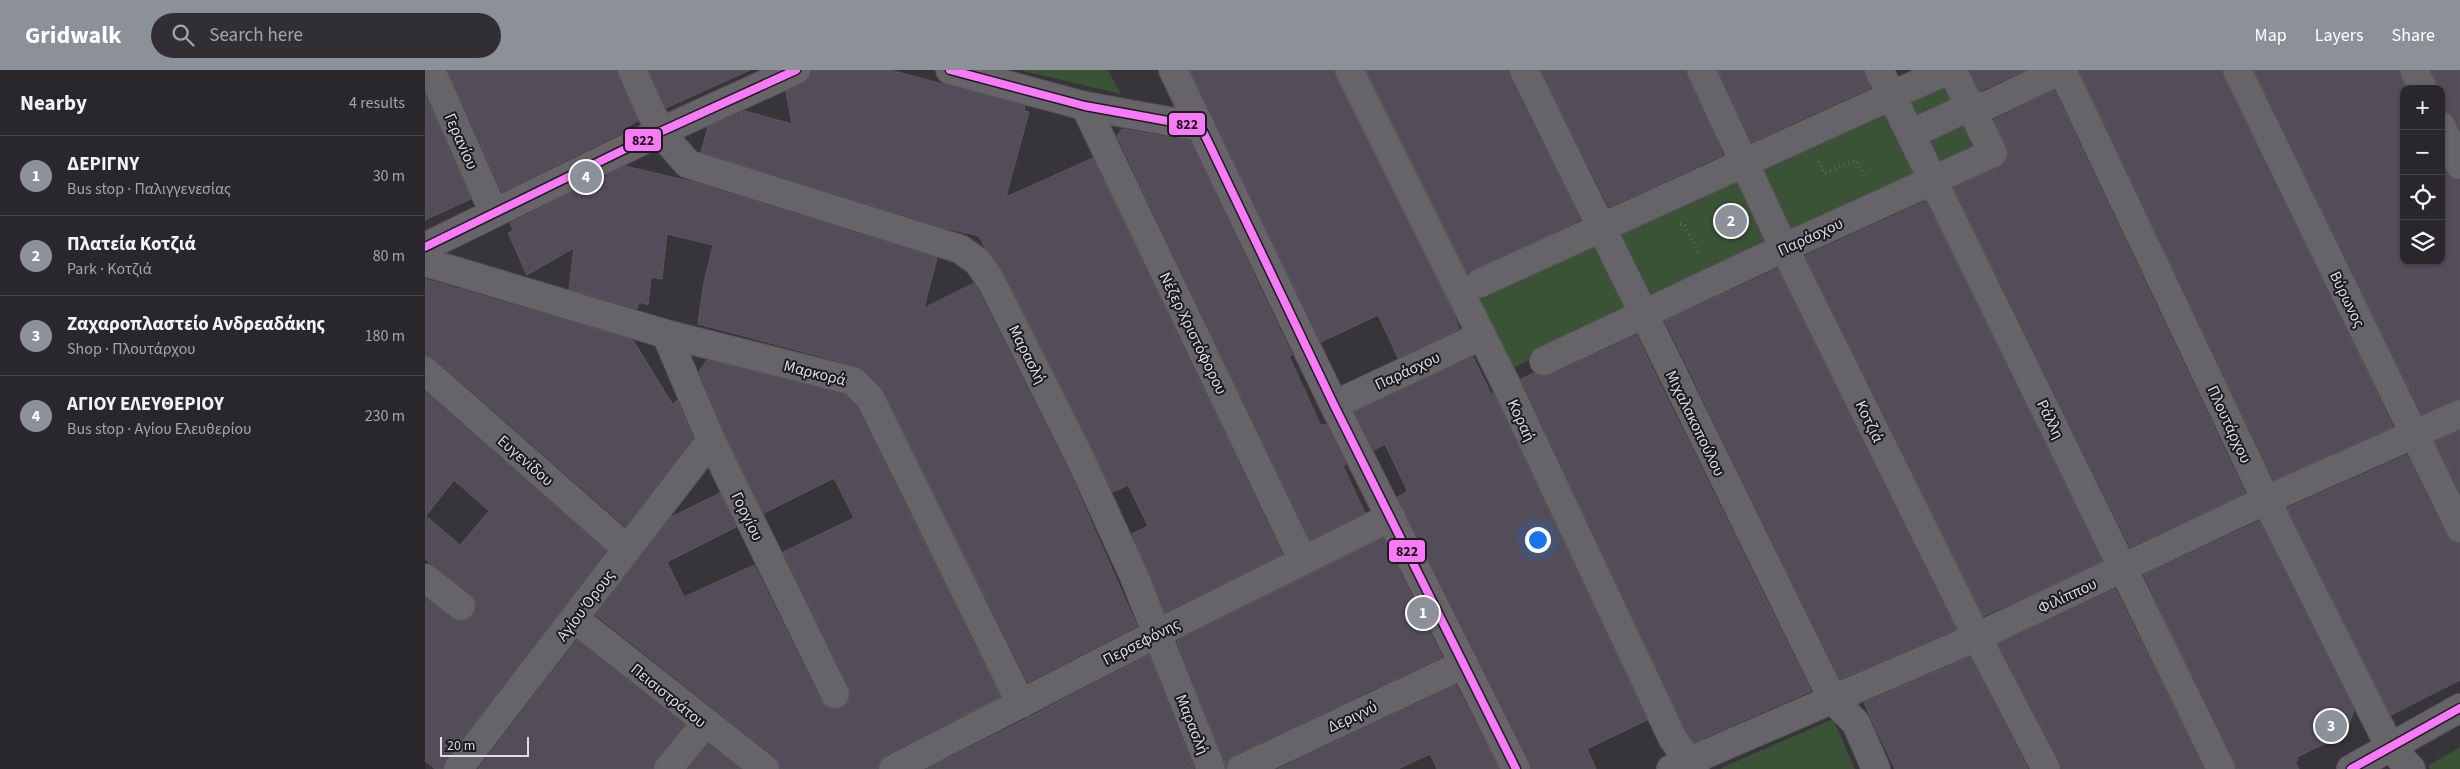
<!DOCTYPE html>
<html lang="en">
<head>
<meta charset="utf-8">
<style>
  :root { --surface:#29272c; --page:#312f34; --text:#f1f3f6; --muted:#a5a5a9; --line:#454448; --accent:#8c9099 }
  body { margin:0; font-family:"Source Sans 3",sans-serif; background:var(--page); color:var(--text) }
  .controls { position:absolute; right:15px; top:15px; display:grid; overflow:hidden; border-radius:10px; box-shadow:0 1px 4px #0004 }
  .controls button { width:45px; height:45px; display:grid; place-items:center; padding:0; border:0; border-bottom:1px solid var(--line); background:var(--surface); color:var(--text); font:25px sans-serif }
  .scale { position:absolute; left:15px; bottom:12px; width:89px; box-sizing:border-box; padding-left:5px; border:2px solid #dfdce3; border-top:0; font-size:14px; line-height:18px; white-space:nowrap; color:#dfdce3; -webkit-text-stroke:4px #1d1b20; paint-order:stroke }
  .you { position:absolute; left:1112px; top:469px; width:18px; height:18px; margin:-12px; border:4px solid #fff; border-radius:50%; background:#1a73e8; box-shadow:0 0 0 8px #1a73e833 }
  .badge { display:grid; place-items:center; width:32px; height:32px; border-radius:50%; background:var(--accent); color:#fff; font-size:16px; font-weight:700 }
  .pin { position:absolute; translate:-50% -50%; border:2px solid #fff; box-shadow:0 1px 5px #0006 }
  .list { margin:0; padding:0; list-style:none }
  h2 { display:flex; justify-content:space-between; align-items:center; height:65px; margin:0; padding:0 20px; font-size:21px }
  h2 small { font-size:16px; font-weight:400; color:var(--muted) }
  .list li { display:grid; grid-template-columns:32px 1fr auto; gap:15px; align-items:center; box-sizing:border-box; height:80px; padding:0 20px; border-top:1px solid var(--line) }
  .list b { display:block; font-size:19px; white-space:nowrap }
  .list p { margin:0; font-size:16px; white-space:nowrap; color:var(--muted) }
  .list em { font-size:16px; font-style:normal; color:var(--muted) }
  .icon { flex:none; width:28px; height:28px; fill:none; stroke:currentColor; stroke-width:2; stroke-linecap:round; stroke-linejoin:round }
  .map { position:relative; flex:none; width:2035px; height:699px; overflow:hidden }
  header { display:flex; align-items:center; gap:30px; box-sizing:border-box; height:70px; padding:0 25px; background:var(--accent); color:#fff }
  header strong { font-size:24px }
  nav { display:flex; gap:28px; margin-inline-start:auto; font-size:18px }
  .search { width:350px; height:45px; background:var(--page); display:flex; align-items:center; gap:12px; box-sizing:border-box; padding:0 18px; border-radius:28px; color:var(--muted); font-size:19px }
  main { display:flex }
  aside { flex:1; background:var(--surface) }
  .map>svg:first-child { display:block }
</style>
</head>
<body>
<header>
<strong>Gridwalk</strong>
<div class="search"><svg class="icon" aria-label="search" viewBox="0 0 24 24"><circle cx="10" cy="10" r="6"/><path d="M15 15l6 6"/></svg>Search here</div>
<nav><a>Map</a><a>Layers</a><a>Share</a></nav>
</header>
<main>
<aside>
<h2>Nearby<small>4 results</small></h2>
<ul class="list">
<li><span class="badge">1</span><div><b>ΔΕΡΙΓΝΥ</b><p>Bus stop · Παλιγγενεσίας</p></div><em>30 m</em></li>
<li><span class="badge">2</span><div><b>Πλατεία Κοτζιά</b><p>Park · Κοτζιά</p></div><em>80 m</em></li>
<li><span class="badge">3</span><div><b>Ζαχαροπλαστείο Ανδρεαδάκης</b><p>Shop · Πλουτάρχου</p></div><em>180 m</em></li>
<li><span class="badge">4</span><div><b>ΑΓΙΟΥ ΕΛΕΥΘΕΡΙΟΥ</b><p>Bus stop · Αγίου Ελευθερίου</p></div><em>230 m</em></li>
</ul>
</aside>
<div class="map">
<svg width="2035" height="699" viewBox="0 0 2035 699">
  <rect width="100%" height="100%" fill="#37343a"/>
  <path fill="#3a5236" d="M594 0H683L696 24Z
    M1522 8 1559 79 1085 299 1049 224Z
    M1408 649 1430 699H1297L1296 698Z
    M2035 677V699H2005L2003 696Z"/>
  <path fill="#524d58" stroke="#5b585d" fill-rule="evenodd" d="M23 0H192L213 51 203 56 205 59 77 122Z
    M224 0H325L241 38Z
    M386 0H465L600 36 599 41 604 42 581 127 668 88 857 484 740 542 707 464 723 456 703 415 688 422 580 204 560 178 554 166 520 158 276 82 283 57 320 41 367 54 361 22 383 9Z
    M765 0H909L1030 247 1034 259 973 288 953 245 896 272Z
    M941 0H1084L1155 150 1043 203Z
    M1116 0H1261L1298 85 1184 137Z
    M1293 0H1439L1445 18 1327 72Z
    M1544 0H1600L1557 20H1554Z
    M1654 0H1797L1968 357 1849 410Z
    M1829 0H1974L1981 19H1979V191H2016V92L2026 108 2035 110V329L1997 344Z
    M2006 0H2035V59L2025 43 2016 41V19H2013Z
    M1629 20 1820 423 1705 477 1529 118 1574 97 1581 92 1584 84 1582 77 1569 50Z
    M0 25 46 129 0 150Z
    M697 59 765 71 867 285 864 286 896 356 901 354 921 394 918 396 940 443 885 470 692 66Z
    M200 96 268 112 512 188 499 238 549 213 642 397 712 556 603 612 456 317 432 296 273 254 278 217 288 175 242 164 237 209 226 207 223 235 214 232 212 239 144 219 149 178 102 205 83 163 88 160 85 153Z
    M1501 131 1677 491 1559 546 1380 186Z
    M1352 199 1531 559 1415 609 1240 251Z
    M0 209 208 270 248 335 252 330 268 368 200 456 10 289 0 286Z
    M1211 265 1386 621 1269 672 1261 661 1096 309 1109 303 1117 306 1126 305Z
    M1048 287 1066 324 1068 323 1222 650 1162 679 1171 699H1106L972 427 982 422 981 418 960 374 949 380 930 342Z
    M282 290 420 325 432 337 575 627 461 685 455 691 452 699H355L350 687 171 545 246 447 295 423 311 457 242 492 259 527 329 495 396 631 402 637 409 640 417 638 423 632 426 625 424 617 358 482 429 448 409 408 339 443 300 364 274 301Z
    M0 322 181 481 21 689 18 699H10L0 691V528L33 551 42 550 49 545 51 538 50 530 46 524 0 489ZM29 410 64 441 35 475 1 446Z
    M2035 361V422L2010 372Z
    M1982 385 2021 465 2027 471 2035 473V610L1966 645 1862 438Z
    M1834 451 1929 639 1922 663 1872 687 1873 690 1870 691 1874 699H1811L1719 505Z
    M958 468 1017 587 809 685 804 690 801 696 752 571Z
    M1690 519 1779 699H1637L1635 692 1573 574Z
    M152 570 259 655 231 689 228 699H53Z
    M724 585 769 699H502L603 648Z
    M1545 587 1603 699H1470L1439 633Z
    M1031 615 1074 699H1012L1005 684 973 699H853Z
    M284 674 315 699H263Z"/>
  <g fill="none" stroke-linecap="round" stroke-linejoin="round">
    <g stroke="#555258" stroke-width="30">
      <path id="street" d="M6 0 69 143
        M207 0 235 62 263 94 535 179 553 192 566 211 656 390 709 506 786 699
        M525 0 660 36 776 57
        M748 0 909 335 1091 699
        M924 0 1079 310 1248 669 1270 699
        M1099 0 1408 630 1431 653 1451 699
        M1276 0 1359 178 1552 567 1621 699
        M1454 0 1796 699
        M1637 0 1841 430 1965 677 1986 699
        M1812 0 2035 458
        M1989 0 1998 19
        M660 36 877 489
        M2016 56 2035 95
        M1486 64 1546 36H1561L1636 0
        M0 177 235 62 371 0
        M0 192 241 264 428 311 445 328 596 634
        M1055 213 1523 0
        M241 264 286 370 410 624
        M1119 291 1359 178 1568 83 1527 0
        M0 301 202 479
        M909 335 1056 266
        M0 508 36 536
        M150 549 340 699
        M33 699 286 370
        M243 699 280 654
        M468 699 731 564 966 447
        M816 699 1039 594
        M1246 699 1552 567 1841 430 2035 344
        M1926 699 2035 638"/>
    </g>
    <path stroke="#676469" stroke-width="3" stroke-dasharray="1 4" stroke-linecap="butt" d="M1393 91 1399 103 1431 90 1441 110
      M1255 154H1259L1275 186"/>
    <use href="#street" stroke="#666468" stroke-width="28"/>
    <g stroke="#1d1b20" stroke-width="11">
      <path id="bus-1" d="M525 0 660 36 776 57 909 335 1091 699
        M0 177 235 62 371 0
        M1926 699 2035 638"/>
    </g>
    <use href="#bus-1" stroke="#f97af9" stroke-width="8"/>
  </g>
  <g text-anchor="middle" stroke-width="4" stroke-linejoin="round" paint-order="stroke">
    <g font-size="16" fill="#dfdce3" stroke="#1d1b20">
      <text transform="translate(37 71) rotate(66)" y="6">Γερανίου</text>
      <text transform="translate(1385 166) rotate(-25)" y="6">Παράσχου</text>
      <text transform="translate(1923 229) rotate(64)" y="6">Βύρωνος</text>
      <text transform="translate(769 263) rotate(64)" y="6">Nέζερ Χριστόφορου</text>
      <text transform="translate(603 284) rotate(63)" y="6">Μαρασλή</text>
      <text transform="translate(982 300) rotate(-25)" y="6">Παράσχου</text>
      <text transform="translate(390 302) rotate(14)" y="6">Μαρκορά</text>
      <text transform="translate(1626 349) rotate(64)" y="6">Ράλλη</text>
      <text transform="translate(1097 350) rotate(65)" y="6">Κοραή</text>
      <text transform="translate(1445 351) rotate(64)" y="6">Κοτζιά</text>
      <text transform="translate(1271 353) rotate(64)" y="6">Μιχαλακοπούλου</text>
      <text transform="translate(1805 354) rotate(65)" y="6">Πλουτάρχου</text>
      <text transform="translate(101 390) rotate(41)" y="6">Ευγενίδου</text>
      <text transform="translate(323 446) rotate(64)" y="6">Γοργίου</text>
      <text transform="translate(1642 525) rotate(-25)" y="6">Φιλίππου</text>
      <text transform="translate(160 535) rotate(-53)" y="6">Αγίου Όρους</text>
      <text transform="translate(716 571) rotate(-27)" y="6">Περσεφόνης</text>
      <text transform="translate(244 625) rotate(39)" y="6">Πεισιστράτου</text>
      <text transform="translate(927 646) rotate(-25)" y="6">Δεριγνύ</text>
      <text transform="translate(768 654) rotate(68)" y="6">Μαρασλή</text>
    </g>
  </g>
  <g stroke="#1d1b20" stroke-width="2">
    <rect x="743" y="42" width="38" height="24" rx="5" fill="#f97af9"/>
    <rect x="199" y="58" width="38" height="24" rx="5" fill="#f97af9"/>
    <rect x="963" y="469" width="38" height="24" rx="5" fill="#f97af9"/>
  </g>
  <g font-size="14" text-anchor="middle" font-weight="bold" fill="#111">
    <text x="762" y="59">822</text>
    <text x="218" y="75">822</text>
    <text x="982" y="486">822</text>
  </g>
</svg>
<div class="controls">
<button>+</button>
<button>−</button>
<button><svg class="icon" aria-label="locate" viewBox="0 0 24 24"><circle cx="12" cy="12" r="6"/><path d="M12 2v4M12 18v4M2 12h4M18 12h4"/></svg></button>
<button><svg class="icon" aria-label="layers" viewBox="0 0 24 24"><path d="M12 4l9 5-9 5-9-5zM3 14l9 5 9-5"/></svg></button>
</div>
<div class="scale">20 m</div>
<div class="you"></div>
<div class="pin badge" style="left:998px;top:543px">1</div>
<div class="pin badge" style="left:1306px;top:151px">2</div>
<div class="pin badge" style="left:1906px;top:656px">3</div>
<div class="pin badge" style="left:161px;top:107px">4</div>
</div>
</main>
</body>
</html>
